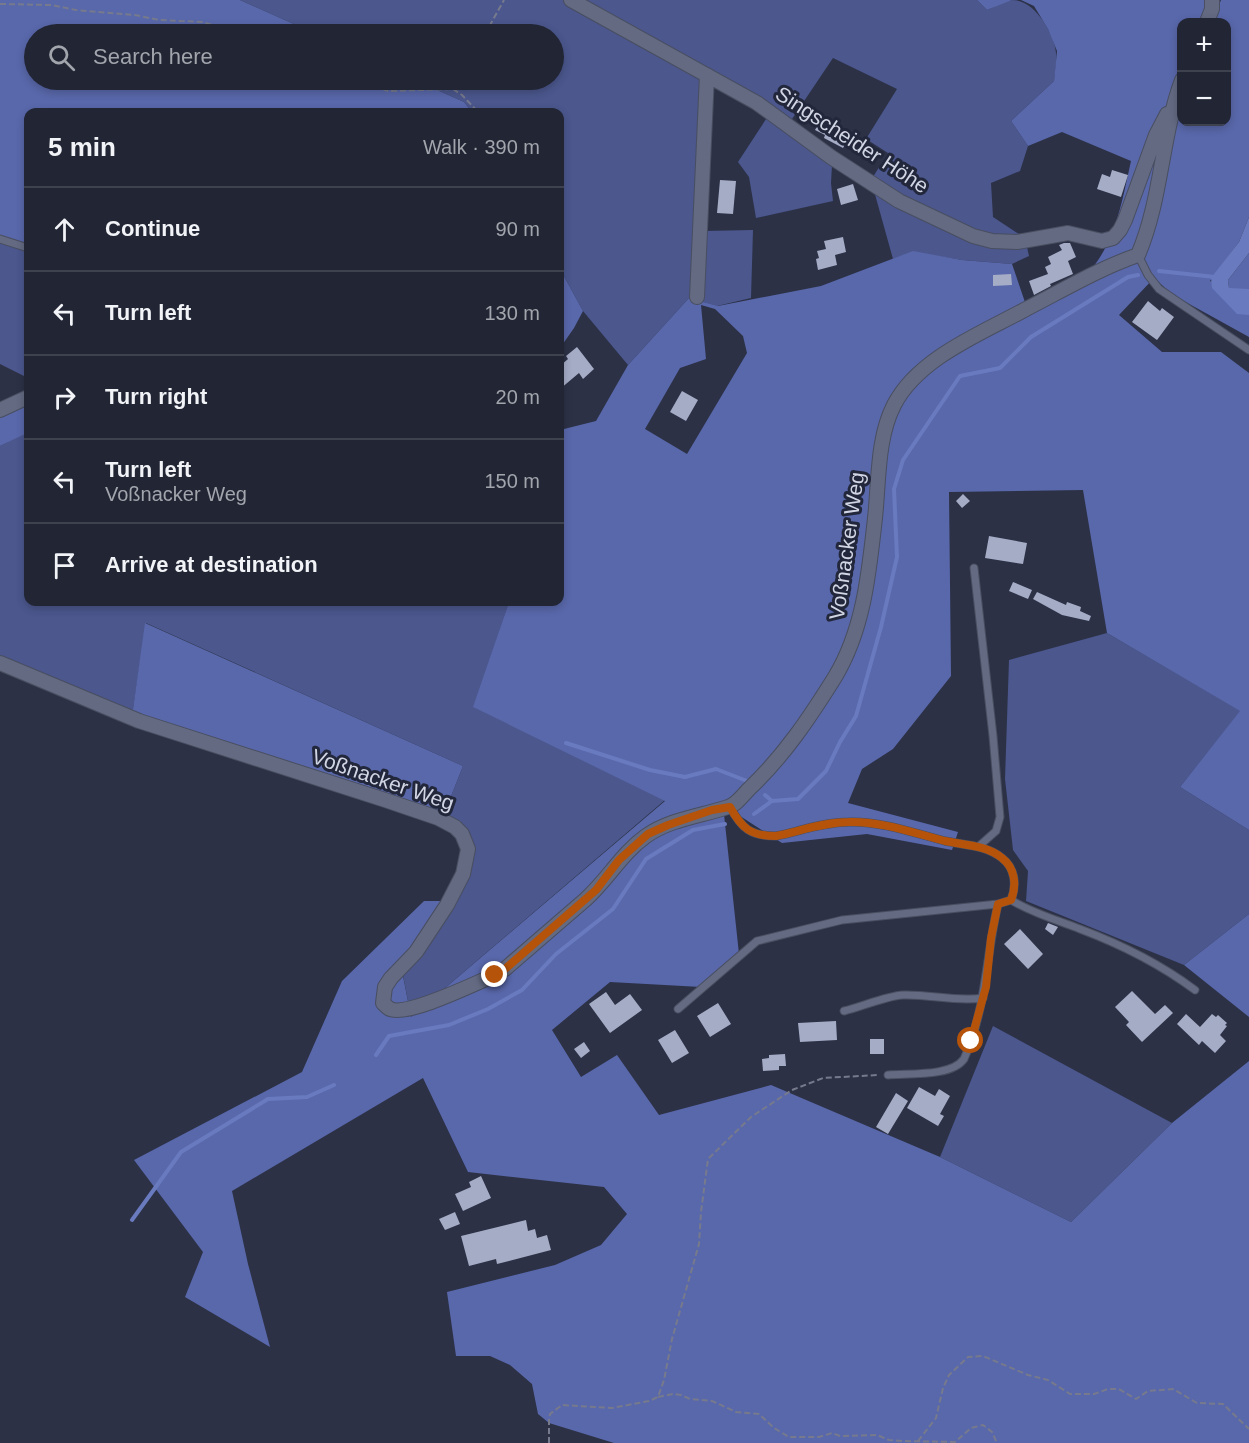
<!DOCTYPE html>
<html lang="en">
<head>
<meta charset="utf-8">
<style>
  :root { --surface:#212534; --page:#292d3c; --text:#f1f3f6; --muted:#a2a5ac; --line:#3e424f }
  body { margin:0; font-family:Arial,sans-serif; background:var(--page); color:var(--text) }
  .controls { position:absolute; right:18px; top:18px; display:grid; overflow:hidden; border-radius:12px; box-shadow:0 3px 9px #0003 }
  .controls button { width:54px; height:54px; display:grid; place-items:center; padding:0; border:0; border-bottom:2px solid var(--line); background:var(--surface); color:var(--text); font:30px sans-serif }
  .stop { position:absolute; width:18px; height:18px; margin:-14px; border:4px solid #b45309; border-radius:50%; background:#fff }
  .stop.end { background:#b45309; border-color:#fff; box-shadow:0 2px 6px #0008 }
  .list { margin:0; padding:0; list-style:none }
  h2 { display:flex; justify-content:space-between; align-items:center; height:78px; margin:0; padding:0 24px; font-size:26px }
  h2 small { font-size:20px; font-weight:400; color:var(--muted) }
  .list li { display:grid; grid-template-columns:39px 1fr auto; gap:18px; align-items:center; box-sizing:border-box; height:84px; padding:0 24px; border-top:2px solid var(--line) }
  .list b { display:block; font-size:22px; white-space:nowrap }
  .list p { margin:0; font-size:20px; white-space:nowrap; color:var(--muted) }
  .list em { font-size:20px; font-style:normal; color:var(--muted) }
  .icon { flex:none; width:33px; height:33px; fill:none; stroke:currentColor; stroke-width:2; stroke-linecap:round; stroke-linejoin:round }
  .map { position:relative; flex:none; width:1249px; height:1443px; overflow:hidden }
  .search { position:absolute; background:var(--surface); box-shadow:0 3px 9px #0003; left:24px; top:24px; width:540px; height:66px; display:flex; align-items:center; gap:15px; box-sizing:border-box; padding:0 21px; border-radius:33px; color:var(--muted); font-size:22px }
  .panel { position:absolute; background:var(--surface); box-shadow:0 3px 9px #0003; left:24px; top:108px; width:540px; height:498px; border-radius:12px }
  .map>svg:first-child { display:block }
</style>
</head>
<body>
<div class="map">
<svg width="1249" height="1443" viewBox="0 0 1249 1443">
  <rect width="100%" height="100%" fill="#2c3146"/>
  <path fill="#4b578d" d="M240 0H977L987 10C995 7 1004 1 1013 0 1035 0 1055 35 1056 53 1057 62 1055 72 1054 81L1011 121 1028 146 1020 171 991 183 993 217 1025 238 1029 256 1012 264 962 260 913 252 893 259 871 180 888 153 866 139 897 89 833 58 790 122 832 165 831 183 833 201 756 218 749 177 738 162 768 116 728 91 714 87 710 95 703 231 753 230 751 298 717 306 689 298 628 365 583 311 560 269V112H472L464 102 415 80H554V34H316Z
    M0 241 28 250V378L0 364Z
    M25 433 28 435V602H509L474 707 665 800 411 1017 403 975 473 856 442 819 463 766 146 623 132 716 0 657V446Z
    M1107 633 1241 711 1180 787 1249 830V914L1184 965 1026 901 1028 871 1013 850 1005 779 1009 660Z
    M993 1026 1172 1123 1071 1222 940 1157Z"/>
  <path fill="#5968ab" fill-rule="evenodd" d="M0 0H240L316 34H34V80H415L464 102 472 112H28V250L0 241Z
    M977 0H1012L987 10Z
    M1021 0H1208L1201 22H1182L1181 65 1176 76 1151 188 1181 104 1182 122H1226V22H1212L1221 0H1249V217L1239 242 1210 281 1229 288 1228 280 1249 253V337L1173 295 1154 278 1119 315 1162 352H1221L1249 373V830L1180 787 1240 711 1107 633 1083 490 949 492 951 676 893 749 862 769 848 803 958 832 952 850 867 834 782 843 723 805 739 954 701 987 610 982 552 1030 581 1077 617 1055 659 1115 771 1085 940 1157 1071 1222 1172 1123 1249 1061V1443H614L549 1423 538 1414 532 1384 510 1365 490 1356H456L447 1292 555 1265 601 1245 627 1214 604 1187 468 1172 423 1078 232 1191 248 1264 270 1347 185 1297 203 1252 134 1160 302 1072 342 981 424 901H454L403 976 411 1017 665 801 473 707 509 602H560V430L596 421 628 365 689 298 718 306 821 286 913 251 962 260 1012 264 1027 308C1040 301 1079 283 1088 273 1116 242 1122 201 1131 161L1062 132 1028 146 1011 121 1054 81 1057 51 1048 29 1034 6ZM701 305 715 309 743 336 747 353 687 454 645 429 680 368 706 359Z
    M560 269 583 311 574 328 560 348Z
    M28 394V435L25 434 0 446V406Z
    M145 623 463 766 442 819 132 716Z
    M1249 914V1017L1184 965Z"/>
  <path fill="#697abe" d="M1249 217V253L1228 280 1229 288 1249 289V315L1237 314 1212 288 1211 278 1239 242Z"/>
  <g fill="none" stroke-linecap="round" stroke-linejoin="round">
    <path stroke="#697abe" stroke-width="4" d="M1159 271 1215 277
      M566 743 650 770 685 777 716 769 747 781
      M765 795 772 801
      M754 814 772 801 798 799 826 771 840 742 856 716 881 627 897 557 894 489 903 460 960 376 1000 368 1031 337 1128 277 1138 275
      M376 1055 389 1036 449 1025 488 1009 522 990 556 954 613 909 646 859 693 830 725 824
      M132 1220 181 1152 268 1099 307 1097 334 1085"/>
  </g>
  <path fill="#a5acc6" d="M822 118 858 138 854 147 846 143 843 148 824 138 825 135 815 130Z
    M1112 170 1128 175 1121 197 1097 189 1102 174 1110 177Z
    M720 180 736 181 733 214 717 213Z
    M853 184 858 200 841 205 837 189Z
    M843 237 846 252 835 255 837 265 818 270 816 259 819 258 817 251 826 249 824 241Z
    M1064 243H1070L1076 257 1068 261 1073 274 1050 284 1051 286 1034 295 1029 281 1048 274 1045 267 1051 264 1048 257 1062 250 1059 245Z
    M1011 274 1012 285 993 286V275Z
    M1148 301 1160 311 1162 308 1174 317 1157 340 1132 322Z
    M577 347 594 369 583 379 579 373 560 389V366L568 359 566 356Z
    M682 391 698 400 686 421 670 412Z
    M963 494 970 501 962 508 956 501Z
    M989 536 1027 543 1023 564 985 558Z
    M1013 582 1032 590 1028 599 1009 591Z
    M1037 592 1066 605 1067 602 1081 607 1080 611 1091 616 1089 621 1062 615 1033 599Z
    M1048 923 1058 927 1053 935 1045 929Z
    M1020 929 1043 954 1028 969 1004 944Z
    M1132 991 1155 1014 1165 1005 1173 1013 1142 1042 1126 1025 1129 1022 1115 1007Z
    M606 992 615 1005 630 994 642 1010 610 1033 589 1004Z
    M718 1003 731 1024 710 1037 697 1016Z
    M1186 1014 1200 1027 1212 1014 1216 1017 1218 1015 1227 1023 1225 1025 1227 1026 1220 1035 1226 1041 1215 1053 1202 1041 1199 1045 1177 1024Z
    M836 1021 837 1040 800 1042 798 1023Z
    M675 1030 689 1053 672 1063 658 1040Z
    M870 1039H884V1054H870Z
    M584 1042 590 1051 581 1058 574 1049Z
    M785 1054 786 1066H779V1070L763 1071 762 1059 769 1058V1055Z
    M919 1087 935 1096 939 1089 950 1096 940 1114 944 1116 938 1126 907 1108Z
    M896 1093 908 1101 888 1134 876 1127Z
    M481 1176 491 1198 463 1211 455 1194 471 1187 469 1182Z
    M455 1212 460 1224 445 1230 439 1219Z
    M526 1220 528 1231 535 1229 537 1238 547 1235 551 1250 497 1264 496 1259 469 1266 461 1236Z"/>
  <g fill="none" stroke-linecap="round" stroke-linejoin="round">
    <g stroke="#494e60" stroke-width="9">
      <path id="service" d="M0 239 28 248
        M1138 255 1148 275 1159 289 1249 350
        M974 568 993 736 1000 817 996 831 978 847
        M730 807C742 829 751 836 776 836 800 831 825 822 849 822 881 821 914 833 945 841 964 845 986 845 1002 858 1015 868 1017 885 1011 900
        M678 1009 757 941 842 920 998 904 1011 900C1032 913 1057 920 1080 929 1120 944 1160 964 1195 990
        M844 1011C861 1007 886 996 903 995 930 994 955 1002 983 998
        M888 1075C909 1073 951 1077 964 1059 986 1010 986 955 998 904"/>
    </g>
    <g stroke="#494e60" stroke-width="16">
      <path id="minor" d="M571 0 757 103 831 157 899 201 973 236 992 241 1017 242 1068 233 1102 241 1113 238 1120 230 1125 220 1156 135 1167 114
        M1207 22 1212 9V0
        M697 297 707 75
        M0 410 28 397
        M0 663 139 721 385 800 438 818 455 827 462 834 468 849 463 874 447 905 416 952 391 978 385 987 383 1003C385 1005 388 1008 390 1009 407 1017 476 983 495 975L505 969 586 899C608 879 622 853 646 836 670 819 701 816 728 807 736 805 743 795 749 789 784 756 810 717 835 677 864 629 869 572 875 518 879 481 877 438 894 405 918 358 982 333 1026 309 1065 289 1096 270 1138 255 1162 199 1161 137 1182 80"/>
    </g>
    <path stroke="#767a8c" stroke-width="2" stroke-dasharray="6 3" stroke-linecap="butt" d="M0 4 51 5 76 10 135 15 159 20 203 22 240 34
      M485 34 504 0
      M357 80 388 91 453 89 458 80
      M453 89 462 95 478 112
      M658 1397 673 1394 681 1395 690 1399 712 1401 736 1412 759 1414 774 1428 789 1437H819L832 1433 840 1436 877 1435 889 1440 902 1441 955 1442 971 1428 983 1425 992 1432 997 1443
      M918 1441 936 1418 943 1388 949 1375 968 1357 983 1356 1028 1375 1048 1380 1070 1394H1094L1108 1389H1119L1136 1399 1148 1391 1173 1389 1197 1403 1223 1404 1249 1429
      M549 1443V1419L550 1414 562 1405 612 1408 649 1401 658 1397 664 1380 672 1339 699 1244 701 1212 708 1159 751 1117 792 1090 823 1078 879 1075"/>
    <use href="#service" stroke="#636a82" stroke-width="7"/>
    <use href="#minor" stroke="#636a82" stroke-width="14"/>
  </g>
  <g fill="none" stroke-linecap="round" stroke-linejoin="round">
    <path stroke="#b45309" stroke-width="8" d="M495 975 505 969 596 890 619 860 648 834 668 825 712 810 730 807C742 829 751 836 776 836 800 831 825 822 849 822 881 821 914 833 945 841 964 845 986 845 1002 858 1015 868 1017 885 1011 900L998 904 991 938 986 987 971 1041"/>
  </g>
  <g text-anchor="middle" stroke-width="6" stroke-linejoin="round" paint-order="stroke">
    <g font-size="21" fill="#d2d6e4" stroke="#22273b">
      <text transform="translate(852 140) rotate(33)" y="7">Singscheider Höhe</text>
      <text transform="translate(847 546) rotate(-82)" y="7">Voßnacker Weg</text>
      <text transform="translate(383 780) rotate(19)" y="7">Voßnacker Weg</text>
    </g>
  </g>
</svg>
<div class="controls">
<button>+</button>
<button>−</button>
</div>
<div class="stop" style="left:971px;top:1041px"></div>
<div class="stop end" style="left:495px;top:975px"></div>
<div class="search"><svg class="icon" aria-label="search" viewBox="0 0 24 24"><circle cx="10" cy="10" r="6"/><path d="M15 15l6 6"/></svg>Search here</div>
<section class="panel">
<h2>5 min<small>Walk · 390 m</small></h2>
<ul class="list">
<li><svg class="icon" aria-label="ahead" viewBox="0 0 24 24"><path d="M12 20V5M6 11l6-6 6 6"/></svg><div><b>Continue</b></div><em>90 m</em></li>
<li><svg class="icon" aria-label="left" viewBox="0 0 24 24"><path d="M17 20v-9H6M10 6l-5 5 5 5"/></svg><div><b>Turn left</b></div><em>130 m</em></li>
<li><svg class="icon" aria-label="right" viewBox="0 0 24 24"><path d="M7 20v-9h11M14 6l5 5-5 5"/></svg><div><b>Turn right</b></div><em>20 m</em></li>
<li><svg class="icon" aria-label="left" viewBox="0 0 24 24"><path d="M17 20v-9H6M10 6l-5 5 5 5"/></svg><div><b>Turn left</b><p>Voßnacker Weg</p></div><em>150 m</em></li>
<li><svg class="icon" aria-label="arrive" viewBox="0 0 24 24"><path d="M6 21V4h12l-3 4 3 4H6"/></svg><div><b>Arrive at destination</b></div></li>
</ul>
</section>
</div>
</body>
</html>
